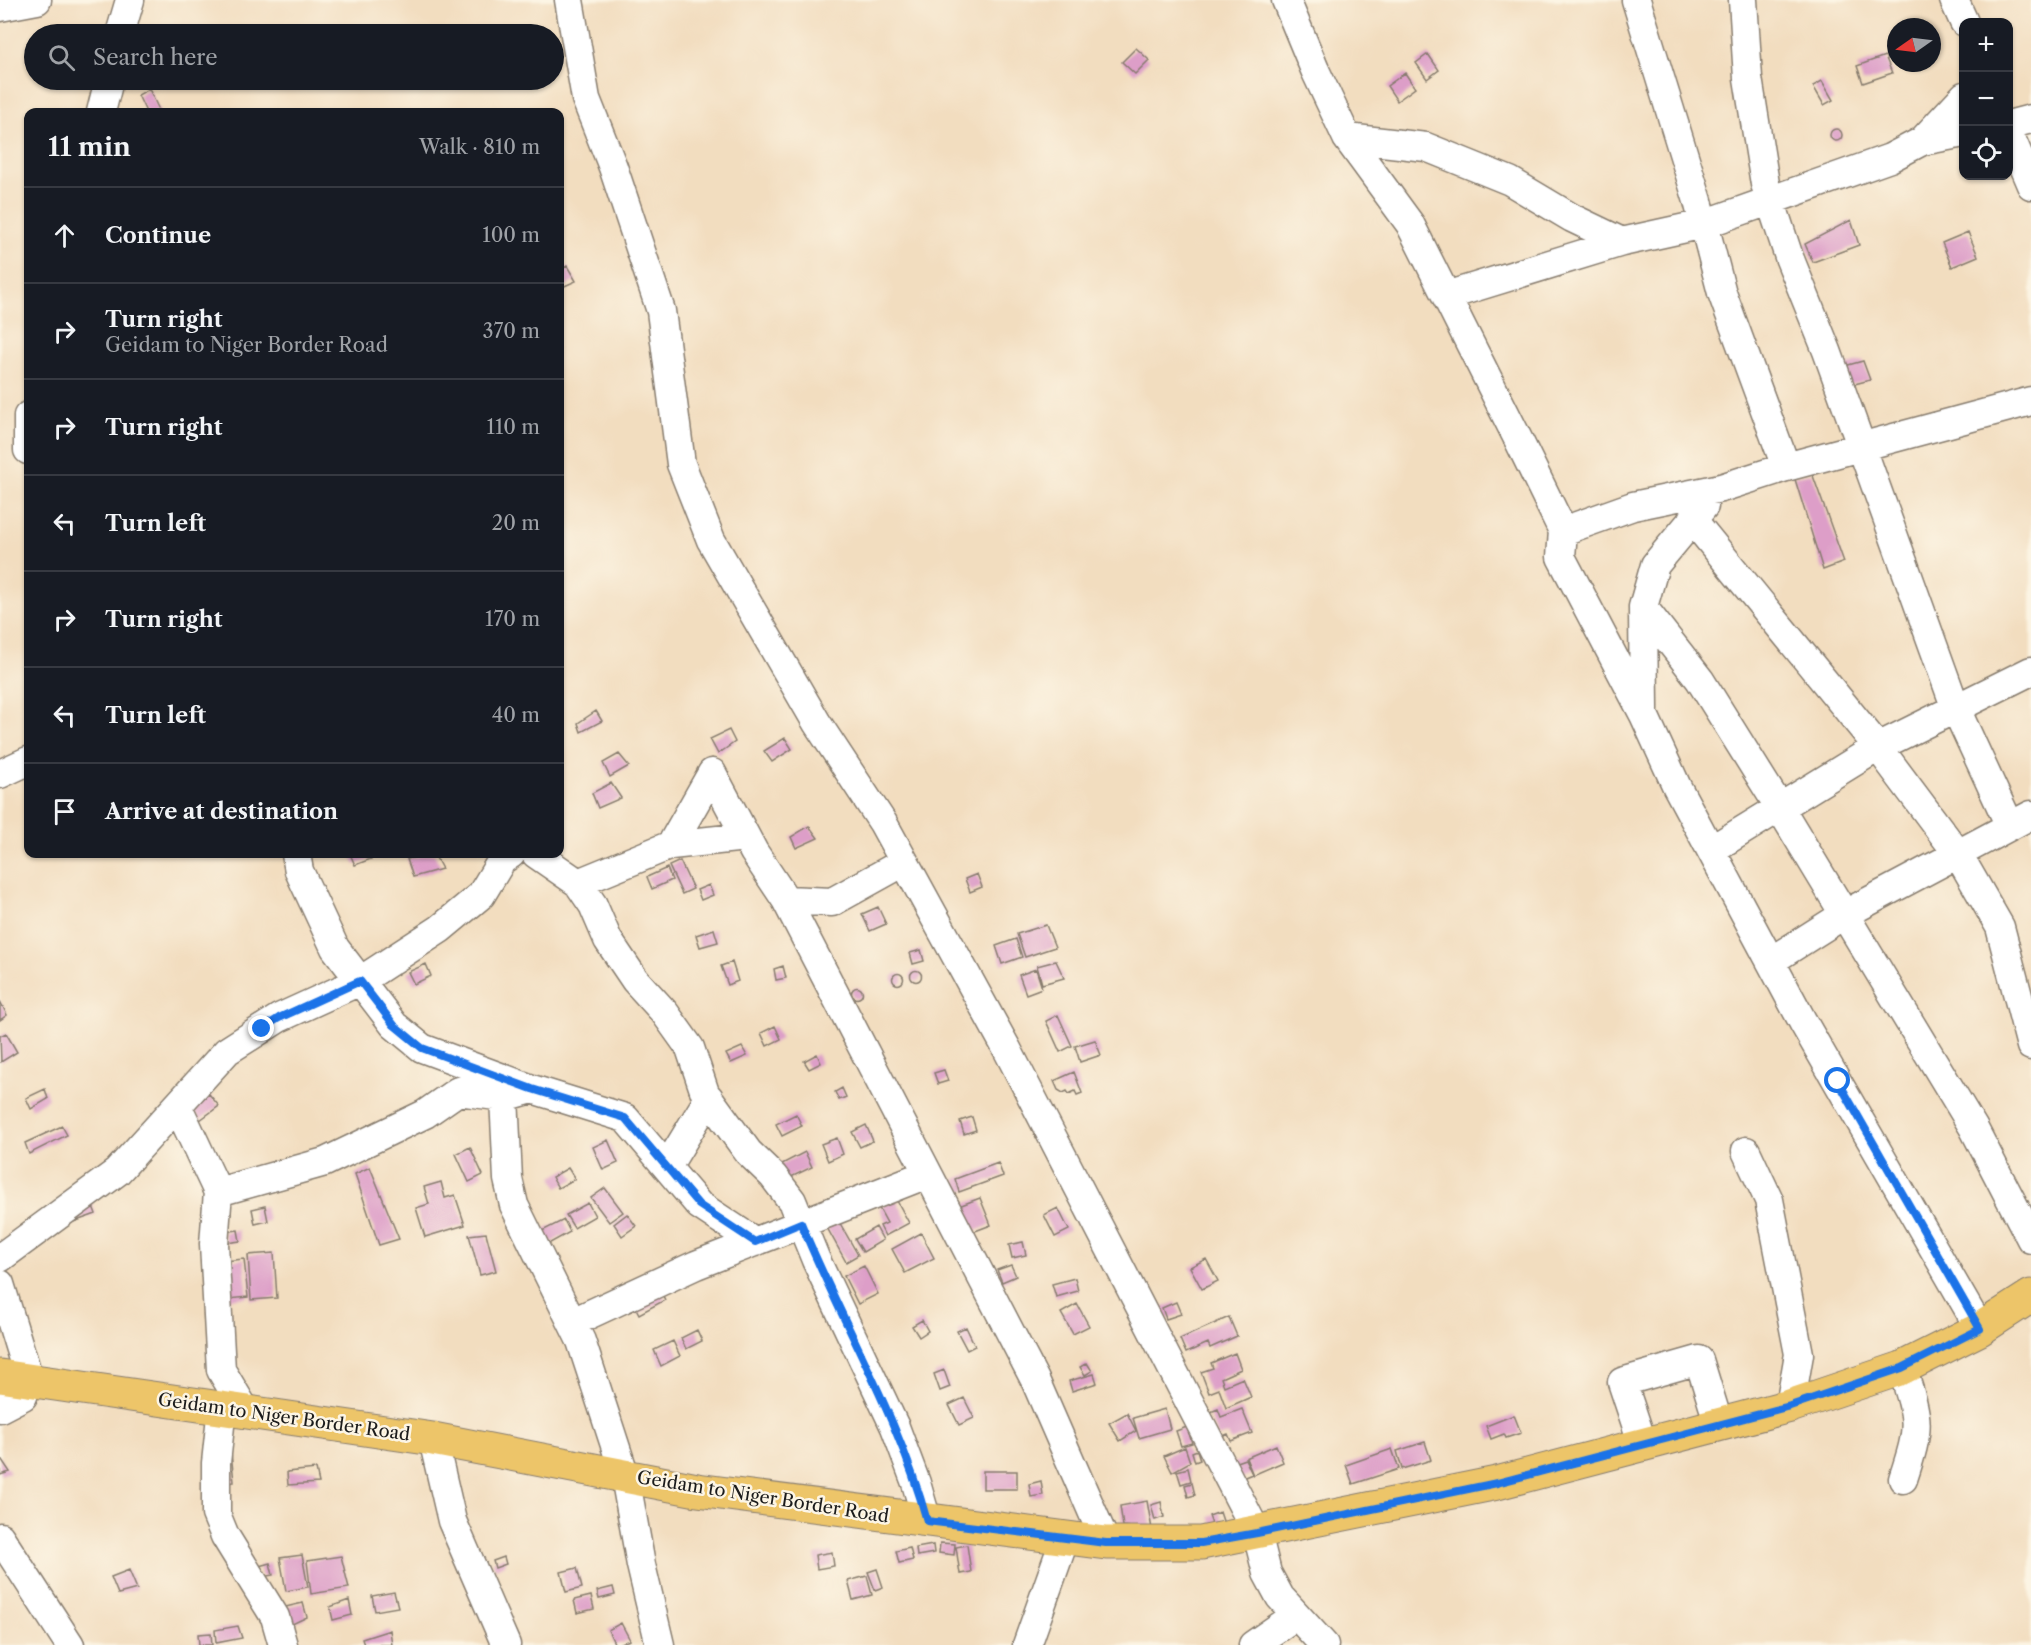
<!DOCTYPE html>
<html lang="en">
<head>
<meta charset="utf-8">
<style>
  :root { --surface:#171b24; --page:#20242c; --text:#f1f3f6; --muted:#9ea1a6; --line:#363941 }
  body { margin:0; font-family:"Libre Caslon Text",serif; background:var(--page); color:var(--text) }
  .controls { position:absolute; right:18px; top:18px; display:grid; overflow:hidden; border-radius:12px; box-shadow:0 2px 4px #0004 }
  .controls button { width:54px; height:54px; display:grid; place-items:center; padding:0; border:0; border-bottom:2px solid var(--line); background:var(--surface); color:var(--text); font:30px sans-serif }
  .compass { position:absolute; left:1887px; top:18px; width:54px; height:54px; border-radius:50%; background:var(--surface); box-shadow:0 2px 4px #0004; rotate:256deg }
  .stop { position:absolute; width:18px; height:18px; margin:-14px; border:4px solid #1a73e8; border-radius:50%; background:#fff }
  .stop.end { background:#1a73e8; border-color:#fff; box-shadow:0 2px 6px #0008 }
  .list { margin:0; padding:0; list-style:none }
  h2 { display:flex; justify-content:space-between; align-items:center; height:78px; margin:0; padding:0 24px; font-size:26px }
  h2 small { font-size:20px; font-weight:400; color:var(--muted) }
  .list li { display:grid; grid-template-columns:39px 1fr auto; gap:18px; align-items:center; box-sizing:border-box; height:96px; padding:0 24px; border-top:2px solid var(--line) }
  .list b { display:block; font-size:22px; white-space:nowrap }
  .list p { margin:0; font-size:20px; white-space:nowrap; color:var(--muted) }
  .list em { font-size:20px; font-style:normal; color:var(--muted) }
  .icon { flex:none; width:33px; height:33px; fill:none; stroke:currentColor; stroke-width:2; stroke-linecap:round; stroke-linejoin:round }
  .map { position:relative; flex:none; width:2031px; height:1645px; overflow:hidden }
  .search { position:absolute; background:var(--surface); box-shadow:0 2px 4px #0004; left:24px; top:24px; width:540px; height:66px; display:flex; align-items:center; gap:15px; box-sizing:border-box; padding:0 21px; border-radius:33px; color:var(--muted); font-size:22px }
  .panel { position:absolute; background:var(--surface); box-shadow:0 2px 4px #0004; left:24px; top:108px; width:540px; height:750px; border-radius:12px }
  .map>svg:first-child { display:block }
</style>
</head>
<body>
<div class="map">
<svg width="2031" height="1645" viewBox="0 0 2031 1645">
  <rect width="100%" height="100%" fill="#fcf5e5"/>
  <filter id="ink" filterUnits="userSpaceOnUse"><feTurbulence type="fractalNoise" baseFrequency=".0167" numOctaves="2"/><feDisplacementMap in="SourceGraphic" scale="12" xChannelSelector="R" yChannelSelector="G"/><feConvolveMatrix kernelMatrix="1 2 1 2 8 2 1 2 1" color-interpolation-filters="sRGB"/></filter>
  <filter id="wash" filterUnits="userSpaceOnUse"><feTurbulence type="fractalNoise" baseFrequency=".008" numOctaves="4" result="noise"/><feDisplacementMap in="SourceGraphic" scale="24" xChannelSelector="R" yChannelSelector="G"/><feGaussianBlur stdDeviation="1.35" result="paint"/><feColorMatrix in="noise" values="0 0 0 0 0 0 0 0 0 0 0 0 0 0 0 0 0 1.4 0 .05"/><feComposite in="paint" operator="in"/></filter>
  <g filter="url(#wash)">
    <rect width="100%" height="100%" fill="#f2ddbf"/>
    <g id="blocks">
      <path fill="#dd9ec8" d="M1136 48 1149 60 1135 74 1122 62Z
        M1428 54 1439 70 1427 79 1416 63Z
        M1885 56 1892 73 1863 83 1857 66Z
        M1405 73 1415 88 1397 101 1387 86Z
        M1822 81 1833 100 1824 105 1813 86Z
        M149 89 160 112H146L138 95Z
        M1830 135a6 6 0 1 1 12 0a6 6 0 1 1-12 0Z
        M1851 220 1859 245 1813 262 1805 244Z
        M1968 232 1978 256 1952 267 1942 243Z
        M567 266 576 281 560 288V270Z
        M1863 361 1870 380 1843 387 1837 368Z
        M1812 473 1844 562 1823 570 1794 476Z
        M596 711 602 721 581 732 578 723Z
        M729 730 735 742 718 754 710 739Z
        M785 738 792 749 772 762 764 751Z
        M619 754 629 766 610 777 603 763Z
        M611 783 621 798 598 808 592 793Z
        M809 826 818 838 796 848 791 837Z
        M350 854H367L371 859 355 865Z
        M429 854H434L442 869 413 877 407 859Z
        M680 861 693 889 682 894 669 866Z
        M667 868 672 880 652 889 647 877Z
        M977 874 982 887 970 892 965 879Z
        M709 885 713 895 701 900 697 890Z
        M878 907 886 924 870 931 862 914Z
        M1046 925 1055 947 1025 957 1017 934Z
        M714 929 718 942 700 947 696 935Z
        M1016 939 1022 957 1002 964 996 946Z
        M921 950 924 961 913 964 910 953Z
        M1056 961 1064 978 1042 984 1037 966Z
        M732 962 738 981 728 985 721 966Z
        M426 964 431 976 414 984 408 972Z
        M783 966 786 978 776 980 774 969Z
        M1036 969 1042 988 1026 994 1019 975Z
        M910.5 976a5.5 5.5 0 1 1 11 0a5.5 5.5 0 1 1-11 0Z
        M892.5 979a5.5 5.5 0 1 1 11 0a5.5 5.5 0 1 1-11 0Z
        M851.5 993a5.5 5.5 0 1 1 11 0a5.5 5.5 0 1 1-11 0Z
        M0 1001 7 1015 0 1020Z
        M1058 1015 1072 1046 1060 1052 1046 1021Z
        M775 1026 781 1039 767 1046 761 1033Z
        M6 1033 17 1052 1 1062 0 1036Z
        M1095 1040 1101 1055 1080 1062 1075 1046Z
        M742 1047 747 1056 731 1063 726 1054Z
        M817 1054 821 1063 809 1069 804 1061Z
        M944 1070 948 1081 938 1084 934 1073Z
        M1074 1072 1082 1093 1077 1095 1075 1091 1069 1094 1067 1091 1063 1093 1058 1090 1054 1081Z
        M842 1088 846 1097 839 1100 835 1092Z
        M45 1089 48 1099 31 1109 26 1098Z
        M209 1094 219 1106 200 1120 192 1108Z
        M796 1114 802 1126 782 1136 776 1124Z
        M972 1117 976 1130 964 1134 960 1121Z
        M866 1125 873 1141 860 1147 852 1132Z
        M62 1126 67 1135 29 1154 25 1143Z
        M837 1138 843 1154 828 1161 821 1144Z
        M608 1140 618 1163 603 1170 593 1147Z
        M470 1147 483 1175 469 1182 456 1154Z
        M805 1152 812 1167 785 1180 778 1166Z
        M998 1163 1003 1176 959 1192 955 1179Z
        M370 1167 399 1239 379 1245 355 1174Z
        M568 1168 575 1179 558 1188 552 1177Z
        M441 1182 445 1198 455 1195 465 1225 425 1237 416 1208 429 1204 424 1187Z
        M605 1188 623 1212 609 1222 591 1198Z
        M980 1198 991 1225 962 1236 951 1209Z
        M896 1199 909 1223 885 1236 880 1226 887 1223 879 1208Z
        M91 1201 96 1214 65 1225Z
        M588 1203 595 1216 574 1228 566 1215Z
        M265 1206 268 1221 255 1224 252 1209Z
        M1058 1208 1069 1230 1055 1237 1044 1215Z
        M627 1214 636 1226 622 1236 614 1224Z
        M837 1218 858 1255 846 1262 825 1224Z
        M564 1220 570 1232 543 1247 536 1234Z
        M876 1227 883 1240 863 1252 855 1239Z
        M238 1230 240 1241 226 1243 224 1232Z
        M486 1233 496 1271 480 1275 469 1235Z
        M921 1233 934 1258 905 1273 892 1249Z
        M1023 1242 1026 1255 1012 1258 1009 1245Z
        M274 1253 277 1298 251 1300 248 1255Z
        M244 1259 248 1297 228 1299 224 1261Z
        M1206 1259 1218 1281 1202 1289 1190 1267Z
        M1011 1265 1016 1276 1002 1282 997 1270Z
        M864 1266 878 1294 858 1304 844 1276Z
        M1075 1278 1078 1291 1056 1297 1052 1284Z
        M660 1290 665 1300 639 1314 631 1299Z
        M1176 1302 1181 1314 1166 1319 1162 1308Z
        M1077 1304 1089 1326 1073 1334 1061 1313Z
        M1229 1317 1237 1336 1210 1348 1208 1343 1186 1353 1180 1339Z
        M922 1320 928 1331 919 1337 912 1326Z
        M966 1327 975 1346 967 1350 957 1331Z
        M697 1330 702 1341 686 1349 681 1338Z
        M673 1341 680 1356 661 1366 654 1350Z
        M1235 1353 1241 1369 1221 1378 1224 1386 1243 1378 1251 1397 1226 1408 1219 1389 1209 1393 1201 1372 1213 1368 1211 1363Z
        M1087 1363 1092 1371 1085 1375 1080 1367Z
        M944 1370 950 1387 940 1391 934 1374Z
        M1094 1374 1097 1383 1072 1391 1069 1381Z
        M964 1398 974 1418 959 1425 949 1405Z
        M1165 1409 1170 1429 1139 1438 1133 1418Z
        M1218 1409 1221 1417 1242 1409 1252 1433 1231 1441 1228 1434 1218 1438 1208 1413Z
        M1127 1413 1136 1431 1120 1441 1109 1423Z
        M1514 1415 1521 1433 1506 1438 1504 1434 1491 1439 1486 1426Z
        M1187 1427 1192 1443 1181 1446 1176 1431Z
        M1425 1442 1431 1460 1402 1469 1397 1451Z
        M1276 1445 1283 1462 1253 1475 1246 1458Z
        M1185 1447 1190 1462 1172 1472 1164 1456Z
        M1392 1449 1399 1469 1353 1484 1346 1465Z
        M1197 1450 1200 1460 1195 1462 1192 1452Z
        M231 1452 234 1482 220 1483Z
        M0 1457 10 1472 0 1475Z
        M1245 1459 1252 1474 1235 1481 1225 1466Z
        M1188 1468 1191 1481 1181 1484 1177 1471Z
        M316 1469 319 1483 288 1485 287 1472Z
        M983 1471H1017V1489H983Z
        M1041 1481 1043 1495 1031 1497 1029 1484Z
        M1192 1483 1195 1495 1188 1497 1185 1485Z
        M1147 1501 1152 1529 1123 1526 1120 1506Z
        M1161 1502 1164 1517 1155 1520 1151 1505Z
        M1220 1512 1224 1524 1213 1527 1209 1516Z
        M940 1543 955 1544 954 1555 939 1553Z
        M933 1545 934 1553 917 1556 916 1548Z
        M967 1545 971 1572 960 1574 956 1547Z
        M910 1548 913 1560 899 1563 896 1551Z
        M832 1552 834 1566 817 1569 815 1555Z
        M302 1555 308 1587 286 1591 280 1558Z
        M341 1556 349 1588 311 1594 307 1561Z
        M504 1557 506 1564 495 1568 493 1561Z
        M270 1563 273 1575 262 1577 259 1566Z
        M577 1568 582 1588 566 1592 561 1572Z
        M877 1569 883 1587 875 1590 868 1572Z
        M129 1570 137 1589 118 1594 111 1577Z
        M867 1576 872 1595 853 1600 848 1581Z
        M613 1587 615 1595 599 1599 597 1591Z
        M394 1592 398 1607 375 1611 372 1596Z
        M591 1596 594 1609 577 1613 574 1600Z
        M349 1600 352 1615 333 1620 330 1607Z
        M303 1603 307 1617 284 1628 281 1608Z
        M621 1623 630 1640 615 1645 608 1630Z
        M238 1626 242 1638 216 1643 215 1630Z
        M390 1630 392 1645H364L362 1639Z
        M211 1633 212 1645H199L198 1634Z"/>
    </g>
  </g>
  <g filter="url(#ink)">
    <use href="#blocks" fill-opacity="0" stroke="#877c6e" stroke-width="1.5"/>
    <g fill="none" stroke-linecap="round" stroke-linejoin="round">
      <g stroke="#877c6e" stroke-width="31">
        <path id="minor" d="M569 0 586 99 613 167 661 311 681 464 711 540 817 723 883 823 1007 1049 1257 1533 1267 1573 1280 1597 1324 1645
          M1286 0 1315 70 1347 138 1410 224 1519 441 1563 531 1561 557 1644 715 1677 787 1803 1022 1980 1329
          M1636 0 1698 201 1722 293 1786 467
          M1743 0 1748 78 1765 184 1789 257 1827 351 1956 709 2010 826
          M1954 0 1964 22
          M0 7 37 0
          M120 34 130 0
          M101 112 109 80
          M2008 125 2031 119
          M2008 131 2031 185
          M1347 138 1426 147 1510 181 1572 218 1622 242
          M1922 141 1964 96
          M1446 296 1622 242 1704 224 1890 158 1922 141 1964 133
          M28 416V450
          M1692 519 1878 747 1958 854 2000 927 2031 1046
          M1563 531 1633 506 1721 488 1786 467 2031 401
          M1643 607 1700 680 1780 808 1973 1127 2031 1239
          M1644 710 1643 607 1655 565 1704 506
          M712 773 754 852 786 900 1035 1380 1106 1543
          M0 774 28 761
          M671 845 712 773
          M1711 850 1878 747 2031 671
          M296 854 299 871 335 948 394 1025 422 1048 532 1089
          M536 854 578 883 593 905 608 940 635 980 665 1013 690 1048 705 1093 748 1152 773 1176 792 1201 816 1260 895 1427 916 1483 927 1521
          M578 883 671 845 746 837
          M786 900 832 902 904 862
          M1771 961 1845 914 2031 815
          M504 1097 508 1179 514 1205 581 1341 625 1476 641 1565 660 1645
          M178 1107 218 1192
          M1746 1151 1769 1200 1799 1354 1790 1406
          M667 1167 709 1098
          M0 1258 117 1172 227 1051 279 1018 360 981 440 929 481 895 502 860 511 854
          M0 1284 29 1379 23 1396 0 1408
          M573 1322 696 1265 927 1174
          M1902 1368C1919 1421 1921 1425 1903 1479
          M222 1407 216 1463V1514L225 1536 275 1617 283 1645
          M245 1410 221 1370 214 1244 218 1192 325 1162 425 1114 458 1091 504 1097 532 1089 625 1118 699 1205 755 1242
          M433 1439 452 1521 506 1645
          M1643 1445 1622 1382 1699 1360 1719 1425
          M0 1537 70 1645
          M1027 1645 1065 1538
          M1253 1645 1295 1616"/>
      </g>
      <g stroke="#877c6e" stroke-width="35">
        <path id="major" d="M0 1376 433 1439 697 1490 1106 1543H1201L1497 1483 1790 1406 1902 1368 1980 1329 2031 1296"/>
      </g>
      <use href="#minor" stroke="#fff" stroke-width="28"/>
      <use href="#major" stroke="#edc569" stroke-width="33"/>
    </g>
  </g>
  <g fill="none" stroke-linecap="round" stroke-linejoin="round" filter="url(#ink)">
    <path stroke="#1a73e8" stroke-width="8" d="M262 1029 279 1018 360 981 394 1025 422 1048 532 1089 625 1118 699 1205 755 1242 801 1223C842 1323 899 1417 927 1521L1106 1543H1201L1257 1533 1497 1483 1790 1406 1902 1368 1980 1329 1838 1081"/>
  </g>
  <g text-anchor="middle" stroke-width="5" stroke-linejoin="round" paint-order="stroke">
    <g font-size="18" fill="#1c1c1c" stroke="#fcf5e5">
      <text transform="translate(284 1417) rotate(8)" y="6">Geidam to Niger Border Road</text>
      <text transform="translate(763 1497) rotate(9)" y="6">Geidam to Niger Border Road</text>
    </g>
  </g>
</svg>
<div class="controls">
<button>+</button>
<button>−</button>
<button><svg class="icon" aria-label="locate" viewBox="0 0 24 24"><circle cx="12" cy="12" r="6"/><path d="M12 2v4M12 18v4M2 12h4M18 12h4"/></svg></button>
</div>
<svg class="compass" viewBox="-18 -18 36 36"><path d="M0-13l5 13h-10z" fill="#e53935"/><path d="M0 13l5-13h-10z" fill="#9ea1a6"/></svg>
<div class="stop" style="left:1838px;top:1081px"></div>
<div class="stop end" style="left:262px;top:1029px"></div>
<div class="search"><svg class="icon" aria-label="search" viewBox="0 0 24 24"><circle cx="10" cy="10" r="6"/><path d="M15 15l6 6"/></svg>Search here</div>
<section class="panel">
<h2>11 min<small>Walk · 810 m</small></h2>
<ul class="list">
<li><svg class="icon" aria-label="ahead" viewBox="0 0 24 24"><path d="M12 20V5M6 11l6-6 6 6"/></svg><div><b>Continue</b></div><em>100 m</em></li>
<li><svg class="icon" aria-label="right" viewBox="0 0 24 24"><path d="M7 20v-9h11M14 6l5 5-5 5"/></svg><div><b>Turn right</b><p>Geidam to Niger Border Road</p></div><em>370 m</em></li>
<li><svg class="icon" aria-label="right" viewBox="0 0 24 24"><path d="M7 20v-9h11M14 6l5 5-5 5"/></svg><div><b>Turn right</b></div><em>110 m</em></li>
<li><svg class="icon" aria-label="left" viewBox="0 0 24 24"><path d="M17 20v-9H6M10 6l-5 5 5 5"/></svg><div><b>Turn left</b></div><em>20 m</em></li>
<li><svg class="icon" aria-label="right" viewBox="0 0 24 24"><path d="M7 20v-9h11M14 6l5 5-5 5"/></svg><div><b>Turn right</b></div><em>170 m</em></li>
<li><svg class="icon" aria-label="left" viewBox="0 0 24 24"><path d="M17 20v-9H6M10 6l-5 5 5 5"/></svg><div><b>Turn left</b></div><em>40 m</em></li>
<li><svg class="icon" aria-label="arrive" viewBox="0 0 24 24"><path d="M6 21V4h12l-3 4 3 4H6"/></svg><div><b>Arrive at destination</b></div></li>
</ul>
</section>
</div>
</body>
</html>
